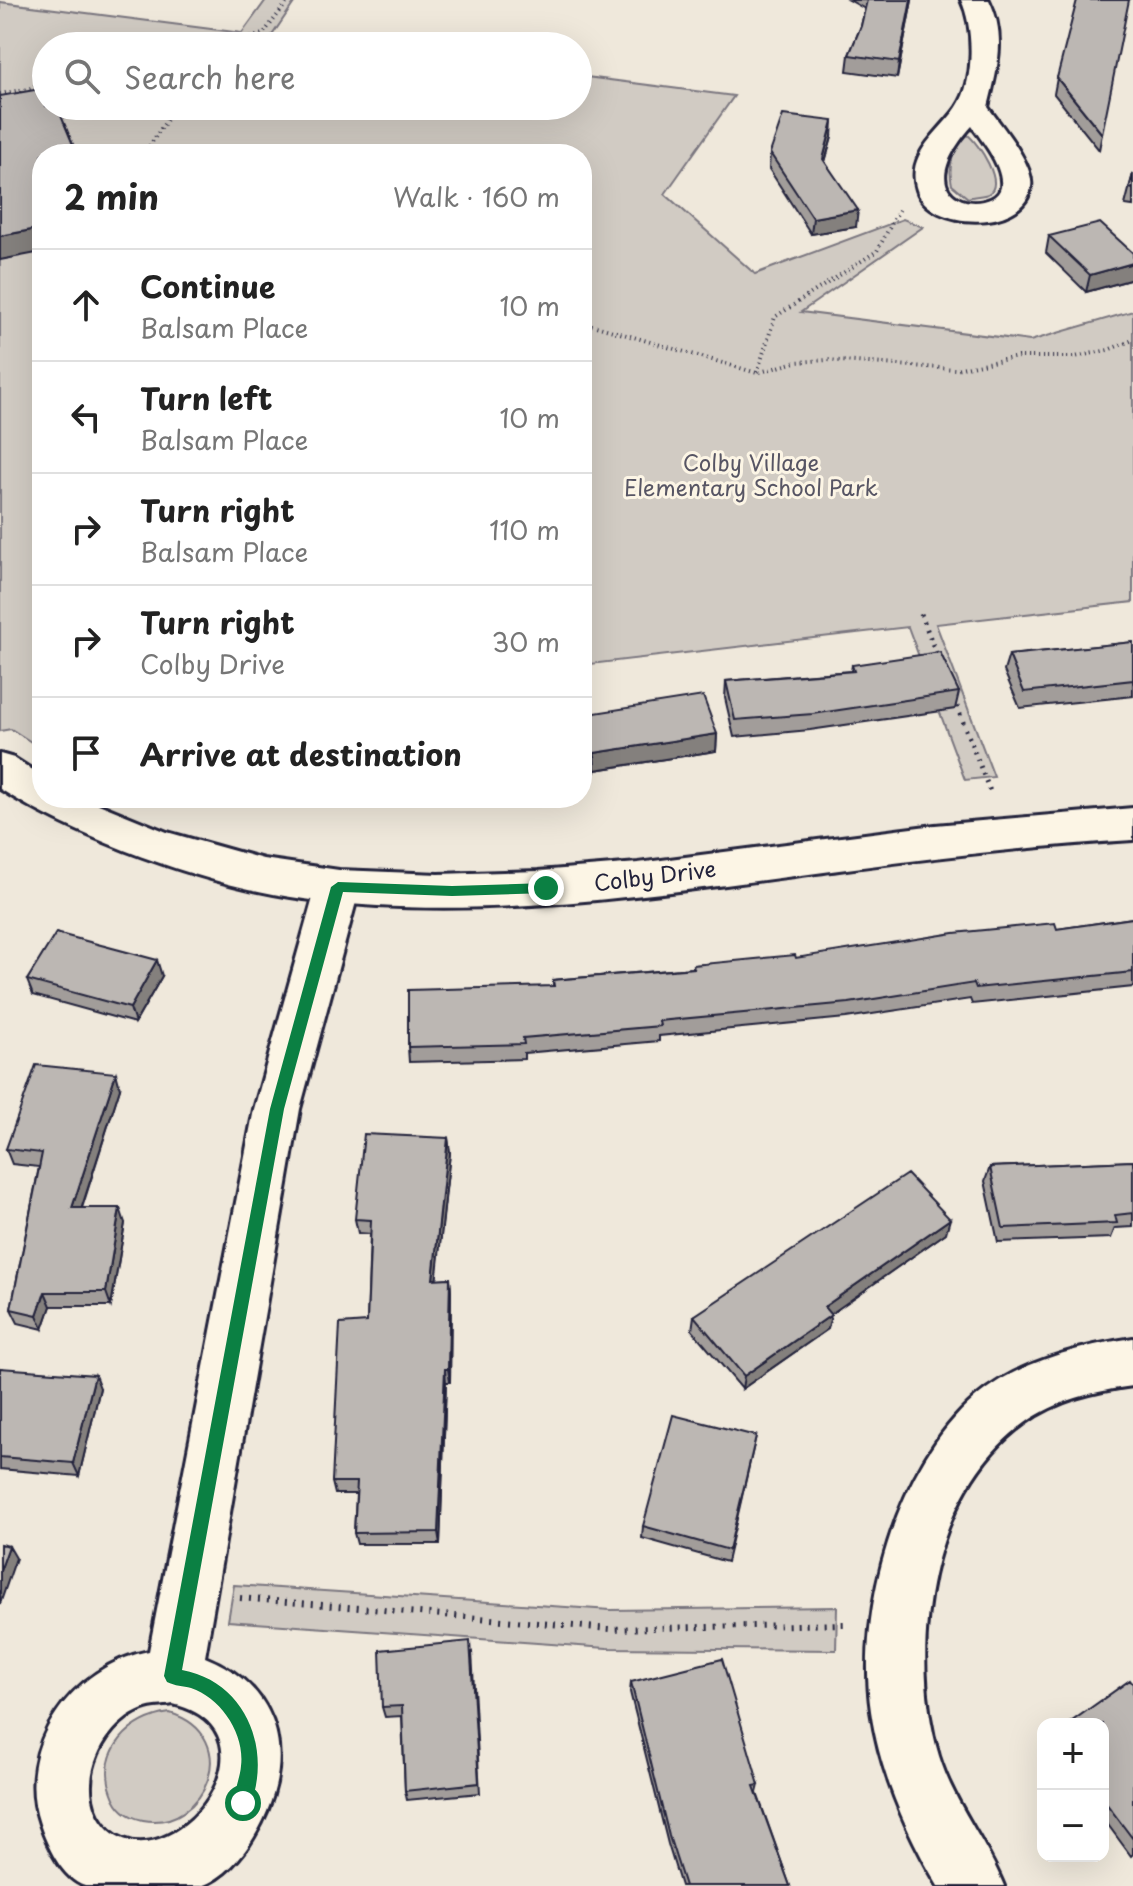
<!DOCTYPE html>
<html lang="en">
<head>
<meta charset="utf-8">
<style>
  :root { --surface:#fff; --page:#f6f6f6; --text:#222; --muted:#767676; --line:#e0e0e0 }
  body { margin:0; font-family:"Playpen Sans",sans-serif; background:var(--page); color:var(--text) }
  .controls { position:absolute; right:24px; bottom:24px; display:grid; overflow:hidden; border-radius:16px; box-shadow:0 8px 32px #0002 }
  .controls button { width:72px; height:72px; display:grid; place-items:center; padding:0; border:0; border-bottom:2px solid var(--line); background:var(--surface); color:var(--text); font:40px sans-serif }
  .stop { position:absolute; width:24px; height:24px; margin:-18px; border:6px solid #0b8043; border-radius:50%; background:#fff }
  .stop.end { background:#0b8043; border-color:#fff; box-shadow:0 2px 8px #0008 }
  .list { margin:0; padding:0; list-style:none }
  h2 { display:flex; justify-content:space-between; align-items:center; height:104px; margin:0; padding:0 32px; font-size:34px }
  h2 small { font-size:26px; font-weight:400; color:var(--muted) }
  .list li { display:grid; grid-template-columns:52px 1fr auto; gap:24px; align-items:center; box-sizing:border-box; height:112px; padding:0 32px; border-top:2px solid var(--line) }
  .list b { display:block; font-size:30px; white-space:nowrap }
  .list p { margin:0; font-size:26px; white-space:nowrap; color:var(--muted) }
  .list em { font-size:26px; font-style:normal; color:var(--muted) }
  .icon { flex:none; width:44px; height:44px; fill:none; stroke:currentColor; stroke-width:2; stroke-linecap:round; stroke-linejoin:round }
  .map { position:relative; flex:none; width:1133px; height:1886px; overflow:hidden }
  .search { position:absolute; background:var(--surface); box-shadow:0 8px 32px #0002; left:32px; top:32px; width:560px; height:88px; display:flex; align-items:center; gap:20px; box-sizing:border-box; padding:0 28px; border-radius:44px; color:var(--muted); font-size:30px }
  .panel { position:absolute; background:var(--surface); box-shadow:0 8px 32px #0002; left:32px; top:144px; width:560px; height:664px; border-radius:32px }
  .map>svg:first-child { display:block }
</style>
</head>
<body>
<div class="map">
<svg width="1133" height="1886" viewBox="0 0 1133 1886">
  <rect width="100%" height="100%" fill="#efe8db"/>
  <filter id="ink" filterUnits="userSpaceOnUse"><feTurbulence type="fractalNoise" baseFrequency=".0125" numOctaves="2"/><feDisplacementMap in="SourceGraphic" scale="16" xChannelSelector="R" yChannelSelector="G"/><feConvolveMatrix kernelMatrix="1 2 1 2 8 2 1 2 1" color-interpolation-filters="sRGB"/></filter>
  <g filter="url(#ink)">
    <path fill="#d1cbc3" stroke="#7a767f" stroke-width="2" d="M266 0H296L271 37 342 46H46V106H578V76L734 96 665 194 755 274 903 219 923 227 801 312 1030 341 1133 311V602L936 624 994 777 965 780 908 627 582 665V154H42V749L11 729 0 731V2L242 33Z
      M968 135C978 143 1006 184 988 194 983 196 973 196 968 198L952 185C948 167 952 146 968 135Z
      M234 1585 611 1610 837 1607 836 1650 607 1648 228 1621Z
      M170 1713C245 1736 205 1832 143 1820 128 1817 117 1808 112 1793 96 1751 131 1718 170 1713Z"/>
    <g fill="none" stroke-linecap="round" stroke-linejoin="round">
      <g stroke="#22223b" stroke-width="6">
        <path id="minor" d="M961 0H989C1007 36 997 70 988 107 1000 124 1035 165 1031 187 1024 233 929 230 917 190 905 154 939 133 957 107 975 81 974 27 961 0ZM972 126C982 141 1004 167 1001 187 995 216 900 207 972 126Z
          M338 870 353 875 360 887 300 1109 205 1657C286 1690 297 1766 254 1837 243 1856 223 1879 201 1886 184 1886 147 1886 128 1886 115 1886 97 1886 85 1886 62 1879 47 1845 40 1824 13 1746 73 1666 149 1651L254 1109 316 887 323 875ZM173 1704C289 1732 173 1886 109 1830 71 1794 98 1726 143 1709 152 1705 163 1706 173 1704Z
          M1133 1338V1386C1095 1391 1057 1400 1025 1423 929 1491 907 1651 939 1756 954 1804 986 1841 1004 1886H938C906 1832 880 1773 871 1711 856 1611 897 1465 975 1398 1017 1362 1080 1346 1133 1338Z"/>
      </g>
      <g stroke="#22223b" stroke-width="6">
        <path id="tertiary" d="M0 754 14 758 42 776V798H84L167 832 263 859 339 870 439 874 538 871 638 863 935 825 1133 808V840C1034 846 937 857 839 870 663 893 481 923 304 899 243 891 182 872 124 850 81 833 39 814 0 789Z"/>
      </g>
      <path stroke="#22223b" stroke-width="4" stroke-dasharray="1 4" stroke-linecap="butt" d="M148 46H190
        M197 46 227 45 263 34 289 0
        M0 94 31 88 46 79
        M144 154 176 106
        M899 210 877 251 775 317 757 373 796 362 827 360 955 369 1018 357H1075L1108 350 1133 340
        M582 322 757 373"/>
      <path stroke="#22223b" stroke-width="5" stroke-dasharray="2 6" stroke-linecap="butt" d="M921 614 937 656
        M954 699 991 794"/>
      <path stroke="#22223b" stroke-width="6" stroke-dasharray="2 7" stroke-linecap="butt" d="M240 1598 610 1629 844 1624"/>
      <use href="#minor" fill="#fcf5e5" fill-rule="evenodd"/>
      <use href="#tertiary" fill="#fcf5e5" fill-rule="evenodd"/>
    </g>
    <path fill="#a29d9a" stroke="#22223b" stroke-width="2" d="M849 0H912L897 78 847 71 849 55 861 26 865 9Z
      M1057 78 1102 134 1099 150 1054 94Z
      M832 137 825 162 856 227 811 234 769 169 770 153Z
      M1133 174V206L1125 205Z
      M1049 236 1133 253V279L1086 292 1046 253Z
      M1133 642V696L1020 708 1004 671 1009 655Z
      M852 665 959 692 955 709 810 730 734 737 725 698 726 681 851 671Z
      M582 715 717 734 716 751 595 770V772L582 773Z
      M1133 918V987L972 1004 970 999 846 1018 659 1036V1041L524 1053V1059L409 1062 408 1047 553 986V980L693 968V965L796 958 1057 929Z
      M162 976 135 1023 33 995 27 980Z
      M120 1088 82 1208 125 1223 111 1306H51L43 1329 18 1323 11 1309 39 1167 12 1164 6 1149Z
      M448 1138 450 1153 436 1279 450 1278 451 1292 450 1382H446L440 1544H357L354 1533 356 1494H335L332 1482 367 1322 370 1234 358 1233 355 1219Z
      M1133 1161V1227L1115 1228 1111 1238 998 1242 985 1181 990 1167Z
      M946 1233 830 1314 828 1329 742 1389 692 1330 694 1316Z
      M0 1368 100 1388 79 1476 0 1469Z
      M756 1436 727 1562 642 1538 643 1526Z
      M472 1652 480 1793 407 1800 405 1791 402 1716 385 1717 382 1707Z
      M631 1682 759 1785 757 1793 790 1886H681L668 1844 630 1692Z
      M1133 1684V1854L1131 1856 1103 1818V1724Z"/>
    <path fill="#84807d" stroke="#22223b" stroke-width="2" d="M911 0H912L897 78 899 62Z
      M833 121 832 137 821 175 823 159Z
      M858 210 856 227 811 234 813 218Z
      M42 228V252L0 260V236Z
      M1133 263V279L1086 292 1090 275Z
      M717 734 716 751 595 770 594 753Z
      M157 960 162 976 135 1023 130 1008Z
      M116 1073 120 1088 77 1222 72 1208Z
      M448 1138 450 1153 435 1293 433 1279Z
      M120 1208 125 1223 111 1306 106 1292Z
      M950 1219 946 1233 821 1321 824 1307Z
      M450 1278 451 1292 450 1382 448 1369Z
      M45 1292 51 1306 43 1329 37 1315Z
      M831 1315 828 1329 742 1389 744 1376Z
      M445 1369 446 1382 440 1544 438 1532Z
      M95 1375 100 1388 79 1476 73 1463Z
      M9 1546 16 1558 0 1604V1571Z"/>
    <path fill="#bcb7b3" stroke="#22223b" stroke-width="2" d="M867 0H911L899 62 849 55 861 26Z
      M1077 0H1129L1102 134 1057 78Z
      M46 88V106H57L77 154H42V228L0 236V96Z
      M783 115 833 121 823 159 858 210 813 218 770 153Z
      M1133 174V189L1129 188Z
      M1100 223 1133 253V263L1090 275 1049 236Z
      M1133 642V680L1024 692 1009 655Z
      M940 652 959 692 813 714 735 720 726 681 854 671 852 665Z
      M703 696 717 734 594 753 595 756 582 757V715Z
      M1133 918V972L976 988 974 983 849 1003 659 1021 660 1026 523 1038 524 1044 408 1047V990L554 986 553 980 694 968 693 965 795 955 796 958 954 933 1055 923 1057 929Z
      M56 933 157 960 130 1008 27 980Z
      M36 1065 116 1073 72 1208H120L106 1292H45L37 1315 11 1309 42 1153 6 1149Z
      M364 1134 448 1138 433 1279 450 1278 448 1369H445L438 1532 354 1533 357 1482H332L340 1324 367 1322 371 1220 355 1219Z
      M1133 1161V1213L1115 1215 1117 1223 1003 1228 990 1167Z
      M907 1174 950 1219 824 1307 831 1315 744 1376 694 1316Z
      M0 1368 95 1375 73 1463 0 1457Z
      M673 1415 756 1436 729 1550 643 1526Z
      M0 1544 9 1546 0 1571Z
      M470 1641 479 1783 405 1791 402 1706 382 1707 380 1650Z
      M722 1659 759 1785 754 1786 790 1886H685L669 1836 631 1682Z
      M1130 1680 1133 1684V1839L1103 1799V1724H1068Z"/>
  </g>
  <path fill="#0b8043" d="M338 882 452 886 546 883 552 888 546 893 452 896 343 892 284 1109 182 1670C247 1682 273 1751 249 1809L243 1811 236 1809C231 1796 240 1780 241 1766 245 1734 221 1698 191 1688 183 1686 175 1686 167 1682L164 1676 270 1109 331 887Z"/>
  <g text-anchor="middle" stroke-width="6" stroke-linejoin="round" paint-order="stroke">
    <g font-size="22" fill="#575564" stroke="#fcf5e5">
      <text x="751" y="471">Colby Village<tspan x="751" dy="25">Elementary School Park</tspan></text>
    </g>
    <g font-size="22" fill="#22223b" stroke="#fcf5e5">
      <text transform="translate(655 876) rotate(-7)" y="8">Colby Drive</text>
    </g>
  </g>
</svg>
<div class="controls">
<button>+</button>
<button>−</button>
</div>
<div class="stop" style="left:243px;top:1803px"></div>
<div class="stop end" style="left:546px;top:888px"></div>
<div class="search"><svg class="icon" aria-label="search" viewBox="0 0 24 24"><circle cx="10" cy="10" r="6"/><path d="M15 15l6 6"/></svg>Search here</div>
<section class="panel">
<h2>2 min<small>Walk · 160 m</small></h2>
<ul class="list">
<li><svg class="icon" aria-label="ahead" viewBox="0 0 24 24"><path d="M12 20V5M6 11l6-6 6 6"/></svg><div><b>Continue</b><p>Balsam Place</p></div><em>10 m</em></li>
<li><svg class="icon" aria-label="left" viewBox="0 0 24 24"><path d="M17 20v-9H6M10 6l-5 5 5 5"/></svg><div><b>Turn left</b><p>Balsam Place</p></div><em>10 m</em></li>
<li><svg class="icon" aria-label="right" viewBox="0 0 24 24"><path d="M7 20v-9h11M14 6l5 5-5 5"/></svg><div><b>Turn right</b><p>Balsam Place</p></div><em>110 m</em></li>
<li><svg class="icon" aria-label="right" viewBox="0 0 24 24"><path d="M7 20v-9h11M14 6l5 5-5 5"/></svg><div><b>Turn right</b><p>Colby Drive</p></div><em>30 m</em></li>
<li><svg class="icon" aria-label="arrive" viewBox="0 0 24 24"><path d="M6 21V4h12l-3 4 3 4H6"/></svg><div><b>Arrive at destination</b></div></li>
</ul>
</section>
</div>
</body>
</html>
